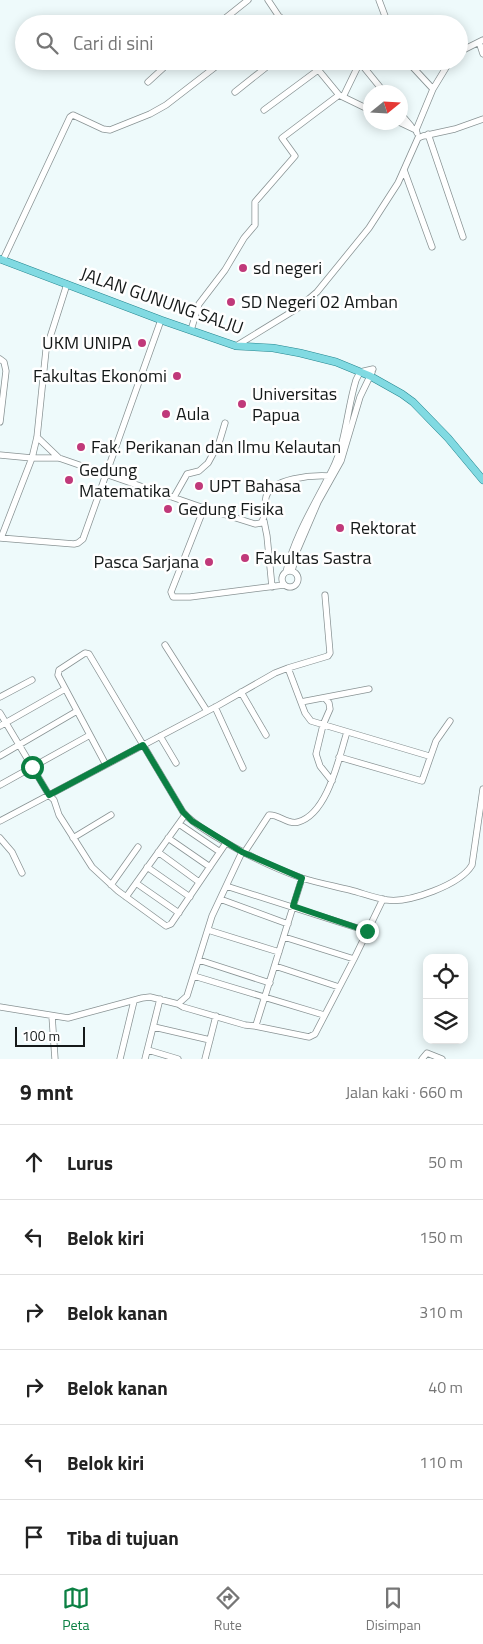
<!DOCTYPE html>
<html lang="id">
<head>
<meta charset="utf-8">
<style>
  :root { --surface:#fff; --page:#f2f2f2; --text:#222; --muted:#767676; --line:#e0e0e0; --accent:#0b8043 }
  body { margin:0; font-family:"Titillium Web",sans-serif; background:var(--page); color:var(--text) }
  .controls { position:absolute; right:15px; bottom:15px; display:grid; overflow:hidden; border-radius:10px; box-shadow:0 2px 12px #0003 }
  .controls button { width:45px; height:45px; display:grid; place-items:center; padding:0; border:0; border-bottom:1px solid var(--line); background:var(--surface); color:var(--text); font:25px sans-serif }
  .compass { position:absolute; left:363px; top:85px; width:45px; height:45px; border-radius:50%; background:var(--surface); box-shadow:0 2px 12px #0003; rotate:72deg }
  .scale { position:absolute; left:15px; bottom:12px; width:70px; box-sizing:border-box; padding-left:5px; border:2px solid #151919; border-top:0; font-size:14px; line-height:18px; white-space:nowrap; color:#151919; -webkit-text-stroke:4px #fff; paint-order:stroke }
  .stop { position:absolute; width:15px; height:15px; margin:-11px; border:4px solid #0b8043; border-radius:50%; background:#fff }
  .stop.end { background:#0b8043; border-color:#fff; box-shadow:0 1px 5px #0008 }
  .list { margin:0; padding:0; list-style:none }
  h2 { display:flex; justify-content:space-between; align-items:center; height:65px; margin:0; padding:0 20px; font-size:21px }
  h2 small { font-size:16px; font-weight:400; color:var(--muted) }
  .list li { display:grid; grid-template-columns:32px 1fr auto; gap:15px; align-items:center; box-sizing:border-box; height:75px; padding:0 20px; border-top:1px solid var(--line) }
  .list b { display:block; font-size:19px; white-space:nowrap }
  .list em { font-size:16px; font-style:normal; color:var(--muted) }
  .icon { flex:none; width:28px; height:28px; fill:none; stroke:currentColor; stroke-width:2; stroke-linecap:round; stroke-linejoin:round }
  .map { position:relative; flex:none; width:483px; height:1059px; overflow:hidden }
  .search { position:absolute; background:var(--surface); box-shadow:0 2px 12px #0003; left:15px; right:15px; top:15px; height:55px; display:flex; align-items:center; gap:12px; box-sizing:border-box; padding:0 18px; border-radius:28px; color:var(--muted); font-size:19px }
  .sheet { height:515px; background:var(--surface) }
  nav { display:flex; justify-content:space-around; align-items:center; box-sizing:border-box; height:70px; border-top:1px solid var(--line); background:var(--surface); font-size:14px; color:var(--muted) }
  nav a { display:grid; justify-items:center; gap:2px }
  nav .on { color:var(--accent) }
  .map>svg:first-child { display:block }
</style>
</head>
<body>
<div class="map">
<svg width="483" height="1059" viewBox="0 0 483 1059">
  <rect width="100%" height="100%" fill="#eefafb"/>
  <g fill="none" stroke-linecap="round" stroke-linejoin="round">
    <g stroke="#899394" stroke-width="7">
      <path id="minor" d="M268 0 284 24
        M379 0 388 24
        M218 24 248 0
        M271 24 280 17
        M479 42 483 54
        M459 52 483 40
        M311 61 339 95 370 110
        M407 61 433 89
        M148 82 171 61
        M235 92 274 61
        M343 97 359 64 362 65 384 92
        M264 110 318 70
        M400 113 411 126
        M399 122 416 130 417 133
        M416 130 433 89 450 61
        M428 134 463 237
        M404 170 432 247
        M3 260 70 117 73 115 103 129 110 130 150 114 166 105 223 61
        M191 330 199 304 225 270 244 238 255 225V202L295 156 282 138 339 95
        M236 346 298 308 317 292 369 228 398 183 418 138 423 136 455 129 483 119
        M0 359 4 362 6 371 0 422
        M37 437 59 458
        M0 455 32 458H59L204 508 171 592 173 597H190L284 585
        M174 497 187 474 199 471 208 463 219 443 225 423
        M204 508 255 524 261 523C267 515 264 506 266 497 271 478 313 475 329 476
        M264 521 267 536 272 587
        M0 538 74 544 78 543 83 539 161 320
        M1 538 32 458 37 437 46 350 67 284
        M282 579a8 8 0 1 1 16 0a8 8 0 1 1-16 0Z
        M292 571 297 551 318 502 341 461 360 397 372 372
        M286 572C295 535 315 504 332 470 346 443 347 409 356 380L360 372 373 369
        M165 645 207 711
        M288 668 305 713 311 721 429 756
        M241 692 266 735
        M0 697 32 680
        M325 698 329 703 330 709 323 725 316 754 320 766 332 781
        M301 702 369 689
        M215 707 243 768
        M0 713 49 795 54 800 59 815 92 867 118 891 166 926 171 924 226 843
        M0 726 65 689
        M160 736 176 763
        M0 756 77 711
        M339 757 422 781 436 741 450 721
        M106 765 58 675 59 670 85 653 89 654 183 812C191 822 202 828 213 835 241 852 270 867 302 878 318 883 334 886 350 890 362 893 374 898 387 900 409 903 460 885 472 865L483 789
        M0 785 90 735
        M0 821 219 705 275 673 288 668 328 656 330 653 325 595
        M179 824 220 852
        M0 838 12 852 22 873
        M73 838 111 815
        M168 838 210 867
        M158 852 199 882
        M244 853 269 815C279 814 287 825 298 822 328 814 339 757 347 732
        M147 867 190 897
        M136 883 179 913
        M111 885 138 847
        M226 886 367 931
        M126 897 185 815
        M220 899 288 924
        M208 930 279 952
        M284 937 354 959
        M199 960 270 983
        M275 966 339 987
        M194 976 324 1015
        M178 1004 183 1007 245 1025 255 1026 256 1025 302 878
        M0 1007 68 1018 142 998 150 997 178 1004 187 996 212 916 242 852
        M52 1016 55 1059
        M255 1026 309 1037 315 1034 354 959 383 899
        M154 1027 210 1040
        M148 1050 178 1059
        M120 1059 134 1001
        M145 1059 160 999
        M205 1059 216 1016
        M422 1059 427 1053 442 1059"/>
    </g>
    <g stroke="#25868f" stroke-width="8">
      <path id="major" d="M0 259 161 320 236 346 273 348 300 353 336 362 370 376 402 394 413 402 448 438 483 480"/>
    </g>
    <use href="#minor" stroke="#fff" stroke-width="5.5"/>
    <use href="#major" stroke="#81dae2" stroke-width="7"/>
  </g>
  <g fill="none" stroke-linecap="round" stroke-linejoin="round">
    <path stroke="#0b8043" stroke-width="6" d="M32 767 49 795 143 745 183 812 192 821 242 852 302 878 293 906 367 931"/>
  </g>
  <g fill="#c0397a" stroke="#fff" stroke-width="2">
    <circle cx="243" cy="268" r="5"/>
    <circle cx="231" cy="302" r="5"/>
    <circle cx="142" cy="343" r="5"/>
    <circle cx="177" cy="376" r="5"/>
    <circle cx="242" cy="404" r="5"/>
    <circle cx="166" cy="414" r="5"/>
    <circle cx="81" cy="447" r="5"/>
    <circle cx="69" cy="480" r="5"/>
    <circle cx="199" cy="486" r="5"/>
    <circle cx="168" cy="509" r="5"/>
    <circle cx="340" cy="528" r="5"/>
    <circle cx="245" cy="558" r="5"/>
    <circle cx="209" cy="562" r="5"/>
  </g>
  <g text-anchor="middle" stroke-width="5" stroke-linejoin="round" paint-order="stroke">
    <g font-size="18" fill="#151919" stroke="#fff" text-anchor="start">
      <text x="253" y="274">sd negeri</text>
      <text x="241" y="308">SD Negeri 02 Amban</text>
      <text x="132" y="349" text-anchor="end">UKM UNIPA</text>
      <text x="167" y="382" text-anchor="end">Fakultas Ekonomi</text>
      <text x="252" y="400">Universitas<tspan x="252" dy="21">Papua</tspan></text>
      <text x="176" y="420">Aula</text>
      <text x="91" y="453">Fak. Perikanan dan Ilmu Kelautan</text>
      <text x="79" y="476">Gedung<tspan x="79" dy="21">Matematika</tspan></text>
      <text x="209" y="492">UPT Bahasa</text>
      <text x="178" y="515">Gedung Fisika</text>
      <text x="350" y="534">Rektorat</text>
      <text x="255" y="564">Fakultas Sastra</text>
      <text x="199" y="568" text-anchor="end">Pasca Sarjana</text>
    </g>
    <g font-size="18" fill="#151919" stroke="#fff">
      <text transform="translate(162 301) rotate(19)" y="6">JALAN GUNUNG SALJU</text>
    </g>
  </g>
</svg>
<div class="controls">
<button><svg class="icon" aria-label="locate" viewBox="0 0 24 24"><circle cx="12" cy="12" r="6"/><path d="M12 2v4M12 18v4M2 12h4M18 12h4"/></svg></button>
<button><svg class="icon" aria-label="layers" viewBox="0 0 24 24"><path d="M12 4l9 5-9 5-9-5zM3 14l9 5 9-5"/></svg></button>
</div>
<svg class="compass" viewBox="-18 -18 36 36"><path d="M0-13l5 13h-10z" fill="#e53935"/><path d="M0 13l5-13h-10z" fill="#767676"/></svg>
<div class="scale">100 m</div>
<div class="stop" style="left:32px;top:767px"></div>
<div class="stop end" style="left:367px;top:931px"></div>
<div class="search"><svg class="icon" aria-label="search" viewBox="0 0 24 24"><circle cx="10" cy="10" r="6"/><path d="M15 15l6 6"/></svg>Cari di sini</div>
</div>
<section class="sheet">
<h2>9 mnt<small>Jalan kaki · 660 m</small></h2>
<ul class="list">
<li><svg class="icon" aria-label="ahead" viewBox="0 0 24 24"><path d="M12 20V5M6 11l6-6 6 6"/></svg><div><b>Lurus</b></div><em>50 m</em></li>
<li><svg class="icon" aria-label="left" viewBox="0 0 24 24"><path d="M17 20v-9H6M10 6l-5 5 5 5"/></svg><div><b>Belok kiri</b></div><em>150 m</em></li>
<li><svg class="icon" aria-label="right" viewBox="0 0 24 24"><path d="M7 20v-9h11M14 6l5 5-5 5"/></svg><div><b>Belok kanan</b></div><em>310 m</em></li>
<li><svg class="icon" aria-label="right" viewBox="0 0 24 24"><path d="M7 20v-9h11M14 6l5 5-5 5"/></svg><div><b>Belok kanan</b></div><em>40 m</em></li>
<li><svg class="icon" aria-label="left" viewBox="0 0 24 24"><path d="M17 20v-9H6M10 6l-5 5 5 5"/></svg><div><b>Belok kiri</b></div><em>110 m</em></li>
<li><svg class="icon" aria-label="arrive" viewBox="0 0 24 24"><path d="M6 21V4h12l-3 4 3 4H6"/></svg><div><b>Tiba di tujuan</b></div></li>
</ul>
</section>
<nav>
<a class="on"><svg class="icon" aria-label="map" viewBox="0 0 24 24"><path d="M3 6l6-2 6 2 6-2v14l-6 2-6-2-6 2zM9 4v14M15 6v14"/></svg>Peta</a>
<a><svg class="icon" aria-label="directions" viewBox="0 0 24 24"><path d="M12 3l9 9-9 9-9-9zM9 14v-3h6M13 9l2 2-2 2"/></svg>Rute</a>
<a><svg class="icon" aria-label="saved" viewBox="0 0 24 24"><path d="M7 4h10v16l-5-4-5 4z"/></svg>Disimpan</a>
</nav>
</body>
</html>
